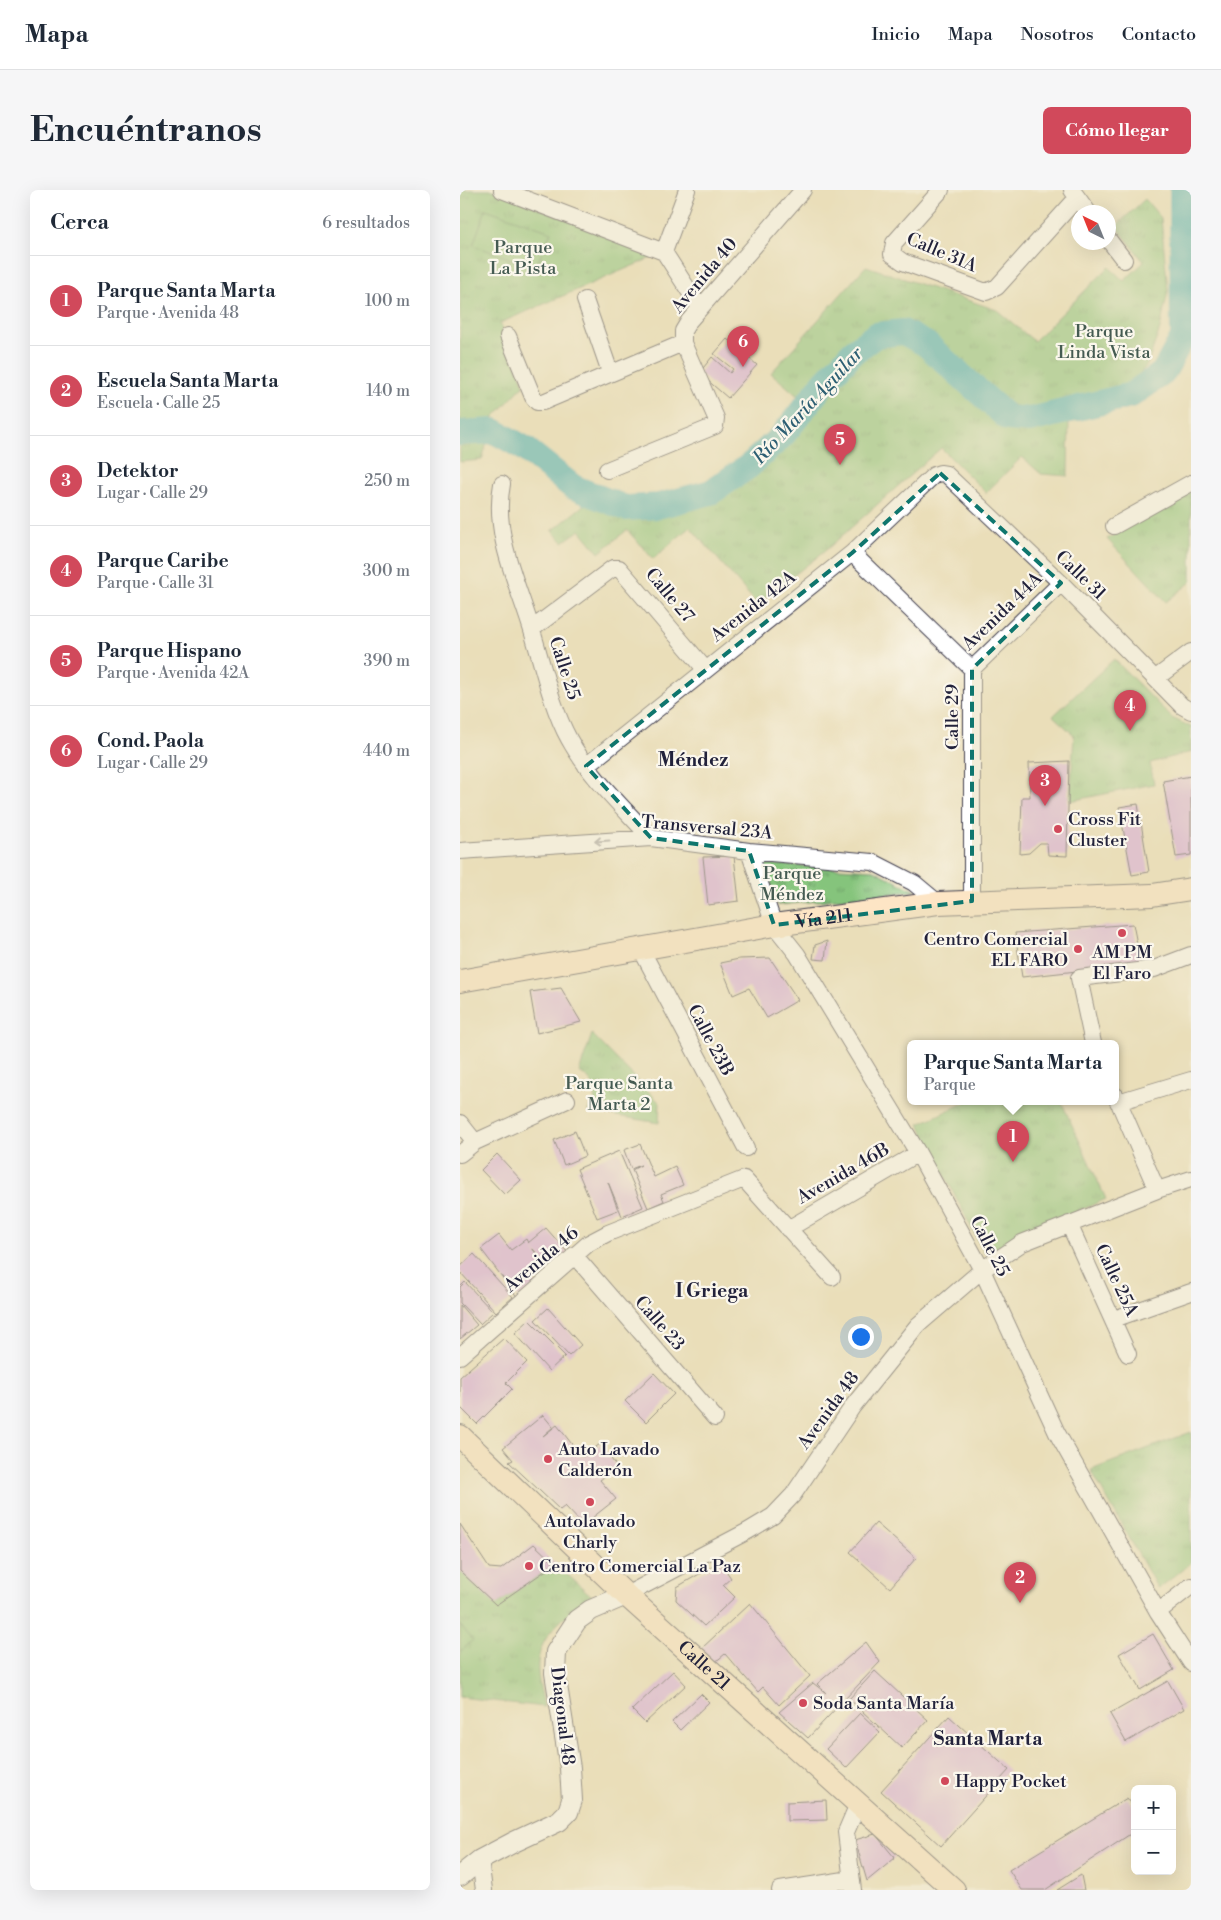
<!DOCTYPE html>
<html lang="es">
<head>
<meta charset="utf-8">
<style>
  :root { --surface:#fff; --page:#f6f6f7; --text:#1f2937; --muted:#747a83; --line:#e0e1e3; --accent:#d1495b }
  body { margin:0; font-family:"Libre Bodoni",serif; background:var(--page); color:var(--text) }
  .controls { position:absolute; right:15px; bottom:15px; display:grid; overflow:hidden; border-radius:8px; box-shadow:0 5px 20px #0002 }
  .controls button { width:45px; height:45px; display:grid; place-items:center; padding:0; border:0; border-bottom:1px solid var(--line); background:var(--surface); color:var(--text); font:25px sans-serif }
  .compass { position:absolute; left:611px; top:15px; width:45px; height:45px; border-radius:50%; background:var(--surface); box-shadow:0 5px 20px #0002; rotate:317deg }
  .you { position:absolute; left:400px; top:1146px; width:18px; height:18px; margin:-12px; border:4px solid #fff; border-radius:50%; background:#1a73e8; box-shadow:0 0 0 8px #1a73e833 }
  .badge { display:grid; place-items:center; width:32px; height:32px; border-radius:50%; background:var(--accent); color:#fff; font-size:16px; font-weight:700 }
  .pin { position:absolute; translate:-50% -41px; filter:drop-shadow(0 1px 2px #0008) }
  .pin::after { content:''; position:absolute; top:26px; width:18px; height:15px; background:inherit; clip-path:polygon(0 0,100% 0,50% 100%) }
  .popup { position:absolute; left:447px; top:850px; width:212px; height:65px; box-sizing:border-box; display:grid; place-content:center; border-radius:8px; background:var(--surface); filter:drop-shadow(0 1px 4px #0005); font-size:16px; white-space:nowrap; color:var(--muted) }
  .popup b { font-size:19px; color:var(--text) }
  .popup::after { content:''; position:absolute; left:50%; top:100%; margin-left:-10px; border:10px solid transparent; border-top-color:var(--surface) }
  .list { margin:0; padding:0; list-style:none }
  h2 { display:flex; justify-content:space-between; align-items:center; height:65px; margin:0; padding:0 20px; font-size:21px }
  h2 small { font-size:16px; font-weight:400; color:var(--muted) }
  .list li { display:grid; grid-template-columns:32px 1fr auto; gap:15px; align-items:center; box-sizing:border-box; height:90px; padding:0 20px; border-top:1px solid var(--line) }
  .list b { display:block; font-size:19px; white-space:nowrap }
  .list p { margin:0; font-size:16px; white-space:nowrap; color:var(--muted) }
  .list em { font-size:16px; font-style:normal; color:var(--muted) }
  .map { position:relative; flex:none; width:731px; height:1700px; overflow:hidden; border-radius:8px }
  header { display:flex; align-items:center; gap:30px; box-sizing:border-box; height:70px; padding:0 25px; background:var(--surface); border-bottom:1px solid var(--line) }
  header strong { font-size:24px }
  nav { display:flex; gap:28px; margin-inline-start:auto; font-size:18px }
  .intro { display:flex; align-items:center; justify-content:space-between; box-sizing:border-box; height:120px; padding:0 30px }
  h1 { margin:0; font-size:35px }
  .button { padding:12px 22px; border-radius:8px; background:var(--accent); color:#fff; font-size:18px; font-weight:700 }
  main { display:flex; gap:30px; padding:0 30px }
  aside { flex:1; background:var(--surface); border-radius:8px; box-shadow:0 5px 20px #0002 }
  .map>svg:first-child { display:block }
</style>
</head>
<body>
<header>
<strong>Mapa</strong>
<nav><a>Inicio</a><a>Mapa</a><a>Nosotros</a><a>Contacto</a></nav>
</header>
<div class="intro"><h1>Encuéntranos</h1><a class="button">Cómo llegar</a></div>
<main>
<aside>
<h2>Cerca<small>6 resultados</small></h2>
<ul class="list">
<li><span class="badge">1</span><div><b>Parque Santa Marta</b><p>Parque · Avenida 48</p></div><em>100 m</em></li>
<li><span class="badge">2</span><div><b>Escuela Santa Marta</b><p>Escuela · Calle 25</p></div><em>140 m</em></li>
<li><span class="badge">3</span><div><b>Detektor</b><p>Lugar · Calle 29</p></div><em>250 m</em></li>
<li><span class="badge">4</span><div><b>Parque Caribe</b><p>Parque · Calle 31</p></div><em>300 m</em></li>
<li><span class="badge">5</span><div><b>Parque Hispano</b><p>Parque · Avenida 42A</p></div><em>390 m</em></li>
<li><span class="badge">6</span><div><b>Cond. Paola</b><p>Lugar · Calle 29</p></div><em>440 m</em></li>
</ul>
</aside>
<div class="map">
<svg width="731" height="1700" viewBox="0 0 731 1700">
  <defs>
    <pattern id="grass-tufts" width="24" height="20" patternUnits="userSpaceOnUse" patternTransform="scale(1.25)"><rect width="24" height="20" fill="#85c47c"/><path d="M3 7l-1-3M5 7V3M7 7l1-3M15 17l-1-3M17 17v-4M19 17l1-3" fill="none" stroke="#6c9f67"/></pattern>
  </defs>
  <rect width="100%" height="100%" fill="#fbf7ec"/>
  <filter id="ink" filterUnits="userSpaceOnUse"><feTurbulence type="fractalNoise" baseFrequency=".02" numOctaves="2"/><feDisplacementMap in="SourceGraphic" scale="10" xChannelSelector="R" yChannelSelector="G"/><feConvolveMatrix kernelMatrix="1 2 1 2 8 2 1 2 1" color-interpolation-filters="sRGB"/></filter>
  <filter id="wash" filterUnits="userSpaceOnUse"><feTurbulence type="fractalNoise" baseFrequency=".0096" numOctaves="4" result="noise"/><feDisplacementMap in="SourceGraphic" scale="20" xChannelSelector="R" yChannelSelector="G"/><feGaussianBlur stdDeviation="1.12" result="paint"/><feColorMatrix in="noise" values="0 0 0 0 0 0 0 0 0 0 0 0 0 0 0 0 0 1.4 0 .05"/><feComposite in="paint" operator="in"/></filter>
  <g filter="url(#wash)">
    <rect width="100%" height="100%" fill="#eadeb9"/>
    <path fill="url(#grass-tufts)" stroke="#54735c" d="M0 0H32L198 65 40 133 64 195 34 227 22 270 0 272Z
      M685 9 701 28 708 101 700 139 687 175 671 194 637 206 594 216 560 218 544 211 483 155 452 132C443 132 430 131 421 134 387 147 363 182 341 209L311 183 406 76 537 120 574 151 649 77 664 91 684 72 656 36Z
      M445 148 464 159 543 231 568 235 609 226 608 286 581 284 562 267 526 303 481 258 365 361 297 414 230 337 193 369 167 340 139 363 120 340 103 352 92 341 131 309 166 322 197 320 251 308 288 284 325 250 392 171 417 150Z
      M731 302V392L706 412 647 349Z
      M654 469 712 528 731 537V562L690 573 694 594 610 611 614 545 593 526Z
      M305 674 414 680 455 701 318 715Z
      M132 844 200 913 199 933 127 921C141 907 136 891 119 882Z
      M508 911H601L646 1009 524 1063 459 934Z
      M731 1242V1373L698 1399 631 1280Z
      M95 1374 133 1407C110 1422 79 1443 78 1474 77 1488 82 1504 84 1517L0 1507V1381L36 1415Z"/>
    <path fill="#85c47c" stroke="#54735c" d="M26 19 91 42 75 78 13 55Z
      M0 1435 13 1450 0 1462Z"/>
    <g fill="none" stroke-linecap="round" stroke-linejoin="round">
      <path stroke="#3aaab7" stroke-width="26" d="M0 243 34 241 64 258 113 297 166 318 198 316 251 302 289 276 322 246 364 193 393 162 416 145 443 142 466 154 548 228 570 230 671 205 703 183 723 147 722 0"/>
    </g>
    <g id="blocks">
      <path fill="#d4a3e3" d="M267 149 297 175 268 208 239 183 252 167 270 183 273 179 254 164Z
        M609 571 607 666 588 665 587 653H580L569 663 560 664 562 607H570L569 573Z
        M731 586V665L716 667 703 591Z
        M678 614 689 682 672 685 659 617Z
        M274 666 279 711 248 715 243 667Z
        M673 734 681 774 562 787 555 743Z
        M367 751 365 770 353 769 355 755Z
        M310 768 338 810 307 828 289 798 273 805 260 773 279 769Z
        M101 798 121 832 77 843 70 802Z
        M115 941 125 966 104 975 94 950Z
        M180 954 194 987 215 977 223 995 201 1004 204 1011 188 1018 172 980 181 975 171 979 164 960Z
        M159 961 183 1017 162 1026 148 992 158 1020 137 1028 117 979Z
        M37 964 61 990 45 1005 21 980Z
        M86 1038 108 1063 90 1078 72 1058 84 1074 69 1085 76 1095 58 1108 21 1059 39 1045 51 1060 66 1049 68 1053Z
        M14 1064 53 1107 36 1122 0 1082V1077Z
        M5 1092 33 1122 20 1134 0 1113V1097Z
        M0 1115 17 1135 0 1149Z
        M88 1118 121 1155 109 1166 75 1130Z
        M69 1130 105 1166 89 1181 55 1143Z
        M44 1148 67 1172 46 1193 52 1199 17 1234 0 1217V1187Z
        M194 1183 214 1204 186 1232 165 1211Z
        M83 1225 93 1237 83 1246 97 1235 122 1267 140 1254 157 1277 140 1290 156 1309 123 1335 105 1316 100 1320 79 1300 49 1272 53 1270 43 1258Z
        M416 1333 456 1368 430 1398 390 1362Z
        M0 1334 29 1378 41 1379 74 1354 95 1374 36 1415 0 1381Z
        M260 1372 271 1388 263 1395 275 1407 244 1436 216 1410 217 1397Z
        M290 1413 350 1486 319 1515 303 1497 298 1502 265 1464 254 1473 241 1459Z
        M693 1444 714 1480 680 1500 659 1464Z
        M406 1452 420 1472 348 1548 319 1522 353 1493 366 1503 357 1494Z
        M213 1481 226 1495 185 1533 172 1520Z
        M415 1481 468 1530 442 1558 389 1509Z
        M708 1491 724 1519 666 1552 650 1524Z
        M241 1504 249 1512 220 1540 212 1532Z
        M400 1523 420 1542 386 1578 366 1559Z
        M489 1526 549 1580 481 1656 421 1601Z
        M667 1608 675 1618V1641L585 1700H562L549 1680Z
        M366 1610 367 1630 327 1631V1612Z
        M415 1644 435 1668 407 1691 395 1650Z
        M621 1685 624 1700H597Z"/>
    </g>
  </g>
  <g filter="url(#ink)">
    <use href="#blocks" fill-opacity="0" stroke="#403e4e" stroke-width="1"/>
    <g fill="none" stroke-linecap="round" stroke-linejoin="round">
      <g stroke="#403e4e" stroke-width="18">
        <path id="minor" d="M42 0 204 62
          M481 0 434 53 432 64 443 72 526 102 537 97 617 8
          M612 0 628 22
          M648 49 664 70
          M204 62 240 118
          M204 62 227 0
          M125 110 150 182
          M48 146 73 207 77 212H83L223 153V141L229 131 343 0
          M147 280 255 236 256 228 223 153
          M42 294C32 345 59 396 73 444 83 477 92 518 109 549 129 586 162 616 191 648
          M654 336 731 293
          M392 363 512 479V711
          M72 439 153 378H159L245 479
          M512 479 601 393
          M696 488 731 462
          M126 576 392 363 474 285 480 283 486 284 601 393 722 516 731 521
          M0 661 191 648 289 661 413 672 454 693 478 713
          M289 661 314 735 337 764 458 963 522 1080 597 1243 698 1422 731 1473
          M182 761 286 958
          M633 853 619 788 694 779 731 765
          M656 906 697 1000
          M658 912 731 890
          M0 933 15 952
          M0 964 15 952 107 910
          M609 1034 668 1164
          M328 1039 458 963
          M114 1065 255 1228
          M654 1129 731 1102
          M0 1166 129 1053 148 1043 284 989 372 1087
          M166 1405 288 1341 313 1326 333 1305 393 1216 458 1135 522 1080 562 1053 697 1000 731 989
          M698 1422 731 1396
          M20 1670 24 1700
          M320 1700 391 1689
          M393 1700 386 1642 398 1614"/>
      </g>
      <g stroke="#403e4e" stroke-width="22">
        <path id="tertiary" d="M0 1686 20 1670 54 1652 99 1631 108 1622 112 1610 110 1578 95 1483 96 1462 117 1430 131 1420 166 1405"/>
      </g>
      <g stroke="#403e4e" stroke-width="24">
        <g id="secondary">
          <path id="s1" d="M0 791 314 735 478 713 692 705 731 699"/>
          <path id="s2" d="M0 1246 166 1405 494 1700"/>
        </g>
      </g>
      <use href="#minor" stroke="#fff" stroke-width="16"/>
      <use href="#tertiary" stroke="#fff" stroke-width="20"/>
      <use href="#secondary" stroke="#fde5c5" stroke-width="22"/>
    </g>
    <defs><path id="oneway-shaft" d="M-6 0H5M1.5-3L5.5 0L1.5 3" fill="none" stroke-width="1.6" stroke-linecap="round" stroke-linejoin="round" transform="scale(1.25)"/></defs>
    <use stroke="#9c9ca7" href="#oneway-shaft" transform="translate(142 651) rotate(176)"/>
  </g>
  <path d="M0 0H731V1700H0ZM480 283 601 393 512 479V711L314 735 289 661 191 648 126 576 392 363Z" fill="#eadeb9" fill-opacity=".55" fill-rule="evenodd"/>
  <path fill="none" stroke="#0f766e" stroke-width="4" stroke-dasharray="10 6" stroke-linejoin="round" d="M480 283 601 393 512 479V711L314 735 289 661 191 648 126 576 392 363Z"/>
  <g fill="#d1495b" stroke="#fbf7ec" stroke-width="2">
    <circle cx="598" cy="639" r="5"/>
    <circle cx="662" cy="743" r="5"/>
    <circle cx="618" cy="759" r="5"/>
    <circle cx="88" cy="1269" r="5"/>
    <circle cx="130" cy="1312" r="5"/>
    <circle cx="69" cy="1376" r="5"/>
    <circle cx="343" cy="1513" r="5"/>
    <circle cx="485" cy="1591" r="5"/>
  </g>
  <g text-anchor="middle" stroke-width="4.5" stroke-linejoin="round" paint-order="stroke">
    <g font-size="18" fill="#455b52" stroke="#fbf7ec">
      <text x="63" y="63">Parque<tspan x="63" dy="21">La Pista</tspan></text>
      <text x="644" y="147">Parque<tspan x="644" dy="21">Linda Vista</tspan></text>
      <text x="332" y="689">Parque<tspan x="332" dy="21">Méndez</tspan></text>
      <text x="159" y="899">Parque Santa<tspan x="159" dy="21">Marta 2</tspan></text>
    </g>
    <g font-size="18" fill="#22223b" stroke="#fbf7ec">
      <text transform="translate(482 62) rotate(23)" y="6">Calle 31A</text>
      <text transform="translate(244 85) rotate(-50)" y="6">Avenida 40</text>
      <text transform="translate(621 385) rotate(44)" y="6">Calle 31</text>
      <text transform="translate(210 405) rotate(50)" y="6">Calle 27</text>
      <text transform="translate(293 416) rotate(-38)" y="6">Avenida 42A</text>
      <text transform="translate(542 421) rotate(-44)" y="6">Avenida 44A</text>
      <text transform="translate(105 478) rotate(72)" y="6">Calle 25</text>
      <text transform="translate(492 527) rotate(-90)" y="6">Calle 29</text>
      <text transform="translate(247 637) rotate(5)" y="6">Transversal 23A</text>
      <text dy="6" stroke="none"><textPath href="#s1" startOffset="369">Vía 211</textPath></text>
      <text transform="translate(251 850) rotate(62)" y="6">Calle 23B</text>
      <text transform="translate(383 983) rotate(-30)" y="6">Avenida 46B</text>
      <text transform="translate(530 1056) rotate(63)" y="6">Calle 25</text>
      <text transform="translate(81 1069) rotate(-40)" y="6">Avenida 46</text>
      <text transform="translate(657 1090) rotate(65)" y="6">Calle 25A</text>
      <text transform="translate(200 1133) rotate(49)" y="6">Calle 23</text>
      <text transform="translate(368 1220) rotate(-54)" y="6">Avenida 48</text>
      <text dy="6" stroke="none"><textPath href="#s2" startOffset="335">Calle 21</textPath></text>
      <text transform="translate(103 1526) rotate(83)" y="6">Diagonal 48</text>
    </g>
    <g font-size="18" fill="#22223b" stroke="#fbf7ec" text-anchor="start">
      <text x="608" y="635">Cross Fit<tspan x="608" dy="21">Cluster</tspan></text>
      <text x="608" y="755" text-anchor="end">Centro Comercial<tspan x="608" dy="21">EL FARO</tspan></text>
      <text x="662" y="768" text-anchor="middle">AM PM<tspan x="662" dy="21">El Faro</tspan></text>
      <text x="98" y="1265">Auto Lavado<tspan x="98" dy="21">Calderón</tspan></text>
      <text x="130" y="1337" text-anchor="middle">Autolavado<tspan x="130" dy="21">Charly</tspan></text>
      <text x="79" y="1382">Centro Comercial La Paz</text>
      <text x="353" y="1519">Soda Santa María</text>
      <text x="495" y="1597">Happy Pocket</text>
    </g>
    <g font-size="19" font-style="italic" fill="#2d5f73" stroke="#fbf7ec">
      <text transform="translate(347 215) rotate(-47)" y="7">Río María Aguilar</text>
    </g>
    <g font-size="19" font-weight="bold" fill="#22223b" stroke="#fbf7ec">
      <text x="233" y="576">Méndez</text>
      <text x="252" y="1107">I Griega</text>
      <text x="528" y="1555">Santa Marta</text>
    </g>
  </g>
</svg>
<div class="controls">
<button>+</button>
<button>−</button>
</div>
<svg class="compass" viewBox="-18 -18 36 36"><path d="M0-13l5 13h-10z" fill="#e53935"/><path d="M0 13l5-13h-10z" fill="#747a83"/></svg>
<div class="you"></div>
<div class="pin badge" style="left:553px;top:972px">1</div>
<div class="popup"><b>Parque Santa Marta</b>Parque</div>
<div class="pin badge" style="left:560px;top:1413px">2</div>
<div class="pin badge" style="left:585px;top:616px">3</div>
<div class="pin badge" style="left:670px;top:541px">4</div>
<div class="pin badge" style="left:380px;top:275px">5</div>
<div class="pin badge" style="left:283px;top:177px">6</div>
</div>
</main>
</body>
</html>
